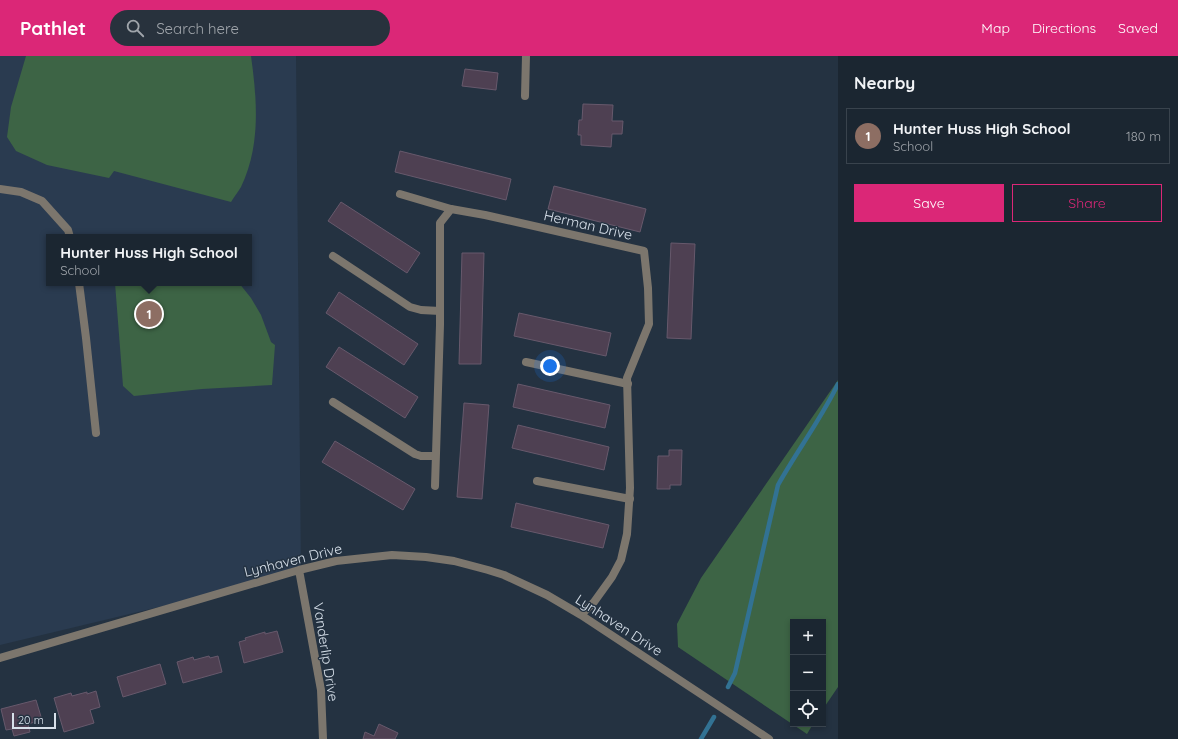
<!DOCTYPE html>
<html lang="en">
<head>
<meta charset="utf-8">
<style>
  :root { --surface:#1b2631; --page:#28323d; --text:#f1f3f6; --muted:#a0a5ab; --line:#39434d; --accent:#db2777 }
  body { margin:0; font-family:Quicksand,sans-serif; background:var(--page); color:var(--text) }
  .controls { position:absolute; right:12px; bottom:12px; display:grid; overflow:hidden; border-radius:0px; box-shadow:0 2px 6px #0003 }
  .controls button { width:36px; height:36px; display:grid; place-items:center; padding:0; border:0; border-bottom:1px solid var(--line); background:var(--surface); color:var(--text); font:20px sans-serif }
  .scale { position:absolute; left:12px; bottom:10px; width:44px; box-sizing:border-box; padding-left:4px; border:2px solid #d7e0ea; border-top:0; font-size:11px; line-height:14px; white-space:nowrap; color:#d7e0ea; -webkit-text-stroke:3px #243241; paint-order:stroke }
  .you { position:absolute; left:550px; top:310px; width:14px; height:14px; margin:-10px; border:3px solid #fff; border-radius:50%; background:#1a73e8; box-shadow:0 0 0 6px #1a73e833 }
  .badge { display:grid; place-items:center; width:26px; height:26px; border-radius:50%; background:var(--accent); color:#fff; font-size:13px; font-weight:700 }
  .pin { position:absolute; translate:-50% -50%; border:2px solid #fff; box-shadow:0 1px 4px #0006 }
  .popup { position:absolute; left:46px; top:178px; width:206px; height:52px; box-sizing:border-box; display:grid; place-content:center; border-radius:0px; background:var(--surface); filter:drop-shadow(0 1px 3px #0005); font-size:13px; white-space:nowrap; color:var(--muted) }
  .popup b { font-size:15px; color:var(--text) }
  .popup::after { content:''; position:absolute; left:50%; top:100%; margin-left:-8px; border:8px solid transparent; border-top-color:var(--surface) }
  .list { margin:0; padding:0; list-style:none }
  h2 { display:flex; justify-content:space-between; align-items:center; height:52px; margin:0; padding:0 16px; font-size:17px }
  h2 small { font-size:13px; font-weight:400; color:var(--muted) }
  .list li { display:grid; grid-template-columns:26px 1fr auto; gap:12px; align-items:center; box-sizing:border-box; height:56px; margin:0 8px 8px; padding:0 8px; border:1px solid var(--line); border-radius:0px }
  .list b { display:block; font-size:15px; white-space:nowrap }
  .list p { margin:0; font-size:13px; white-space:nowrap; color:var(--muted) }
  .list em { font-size:13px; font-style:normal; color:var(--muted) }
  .actions { display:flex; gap:8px; padding:12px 16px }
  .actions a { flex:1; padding:9px 0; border:1px solid var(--accent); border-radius:0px; text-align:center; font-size:14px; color:var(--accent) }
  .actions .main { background:var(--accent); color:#fff }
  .icon { flex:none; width:22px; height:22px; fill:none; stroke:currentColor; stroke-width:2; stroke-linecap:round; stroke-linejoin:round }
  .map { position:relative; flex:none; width:838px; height:683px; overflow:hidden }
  header { display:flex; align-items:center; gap:24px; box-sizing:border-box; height:56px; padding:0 20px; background:var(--accent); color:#fff }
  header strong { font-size:19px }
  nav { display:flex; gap:22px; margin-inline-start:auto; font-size:14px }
  .search { width:280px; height:36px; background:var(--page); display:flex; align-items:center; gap:10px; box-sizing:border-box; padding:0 14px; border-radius:22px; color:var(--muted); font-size:15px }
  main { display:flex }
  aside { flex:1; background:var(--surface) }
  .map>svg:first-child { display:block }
</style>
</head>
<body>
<header>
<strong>Pathlet</strong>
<div class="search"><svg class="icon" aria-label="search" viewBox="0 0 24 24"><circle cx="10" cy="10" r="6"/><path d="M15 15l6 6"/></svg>Search here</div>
<nav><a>Map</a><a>Directions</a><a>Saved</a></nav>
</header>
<main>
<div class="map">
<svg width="838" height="683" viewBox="0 0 838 683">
  <rect width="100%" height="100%" fill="#243241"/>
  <path fill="#2a3b50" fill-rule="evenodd" d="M0 0H296L301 517 0 589ZM49 181H249V227H49Z"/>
  <path fill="#3d6445" d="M26 0H251C257 43 261 90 241 131 238 136 234 141 231 146L114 115 109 122 47 109 16 95 7 81 11 51Z
    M115 227H239L251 242 261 259 271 286 275 289 272 329 202 333 134 340 123 330Z
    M838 324V631L823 653V566H793V668H813L807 678 678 591 677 568 701 522Z"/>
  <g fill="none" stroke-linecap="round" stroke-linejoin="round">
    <path stroke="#327293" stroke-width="4.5" d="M728 631 735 617 778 429C797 395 821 363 838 328
      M701 683 714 661"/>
  </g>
  <path fill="#4e4052" stroke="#67596c" d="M465 13 498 17 496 34 462 30Z
    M583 48 613 49 612 65H623L622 78H612L611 91 581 89V79H578L579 64H582Z
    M400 95 511 123 506 144 395 116Z
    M554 130 646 153 640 176 548 153Z
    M341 146 420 197 407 217 328 165Z
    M671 187 695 188 691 283 667 282Z
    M462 197H484L481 308H459Z
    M339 236 418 288 404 309 326 257Z
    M519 257 611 277 606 300 514 280Z
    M339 291 418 341 405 362 326 311Z
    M518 328 610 349 605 372 513 351Z
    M464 347 489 349 482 443 457 441Z
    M518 369 609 391 604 414 512 392Z
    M335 385 415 433 403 454 322 406Z
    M669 394H682L681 429H670V433H657L658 400H669Z
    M516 447 609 469 603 492 511 471Z
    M277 575 283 596 244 607 239 586 246 584 245 582 265 576V578Z
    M209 600 210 602 218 600 222 616 183 627 177 606 193 601 194 604Z
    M160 608 166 628 123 641 117 621Z
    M96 635 100 651 90 654 94 667 64 676 54 642 71 637 72 640 87 636V638Z
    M36 644 42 664 28 668 30 676 14 680 12 673 6 674 1 653Z
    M379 668 398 677 395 683H363L365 676 374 680Z"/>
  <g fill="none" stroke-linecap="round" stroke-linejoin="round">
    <path stroke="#7c766d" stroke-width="8" d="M0 133 21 136 42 145 68 174 70 181
      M400 138 451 153
      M333 200 410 251 421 254 440 255
      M79 227 86 282 96 377
      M526 306 628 328
      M333 346 415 398 421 400H435
      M537 425 630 443"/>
    <path stroke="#7c766d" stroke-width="8" d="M525 40 526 0
      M435 430 440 269V167L451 153 485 159 644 195 648 232 649 268 627 322 630 432 627 478 621 504 612 521 594 546 581 559
      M299 514 321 634 323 683
      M0 602 299 514 336 505 392 499 426 501 454 505 488 514 504 519 547 539 581 559 769 683"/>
  </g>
  <g text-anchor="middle" stroke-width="3" stroke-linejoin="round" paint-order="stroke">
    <g font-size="14" fill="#d7e0ea" stroke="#243241">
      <text transform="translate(588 169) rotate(13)" y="5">Herman Drive</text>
      <text transform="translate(293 504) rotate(-14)" y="5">Lynhaven Drive</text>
      <text transform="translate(619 569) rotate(33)" y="5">Lynhaven Drive</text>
      <text transform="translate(326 596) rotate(81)" y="5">Vanderlip Drive</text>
    </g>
  </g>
</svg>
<div class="controls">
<button>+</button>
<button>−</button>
<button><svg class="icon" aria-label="locate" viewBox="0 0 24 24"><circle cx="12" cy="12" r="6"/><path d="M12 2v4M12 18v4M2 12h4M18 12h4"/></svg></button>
</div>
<div class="scale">20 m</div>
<div class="you"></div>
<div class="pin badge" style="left:149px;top:258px;background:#8d6e63">1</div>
<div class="popup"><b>Hunter Huss High School</b>School</div>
</div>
<aside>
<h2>Nearby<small></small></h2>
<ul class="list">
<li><span class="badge" style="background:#8d6e63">1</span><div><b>Hunter Huss High School</b><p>School</p></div><em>180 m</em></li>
</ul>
<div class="actions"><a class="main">Save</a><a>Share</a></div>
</aside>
</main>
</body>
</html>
